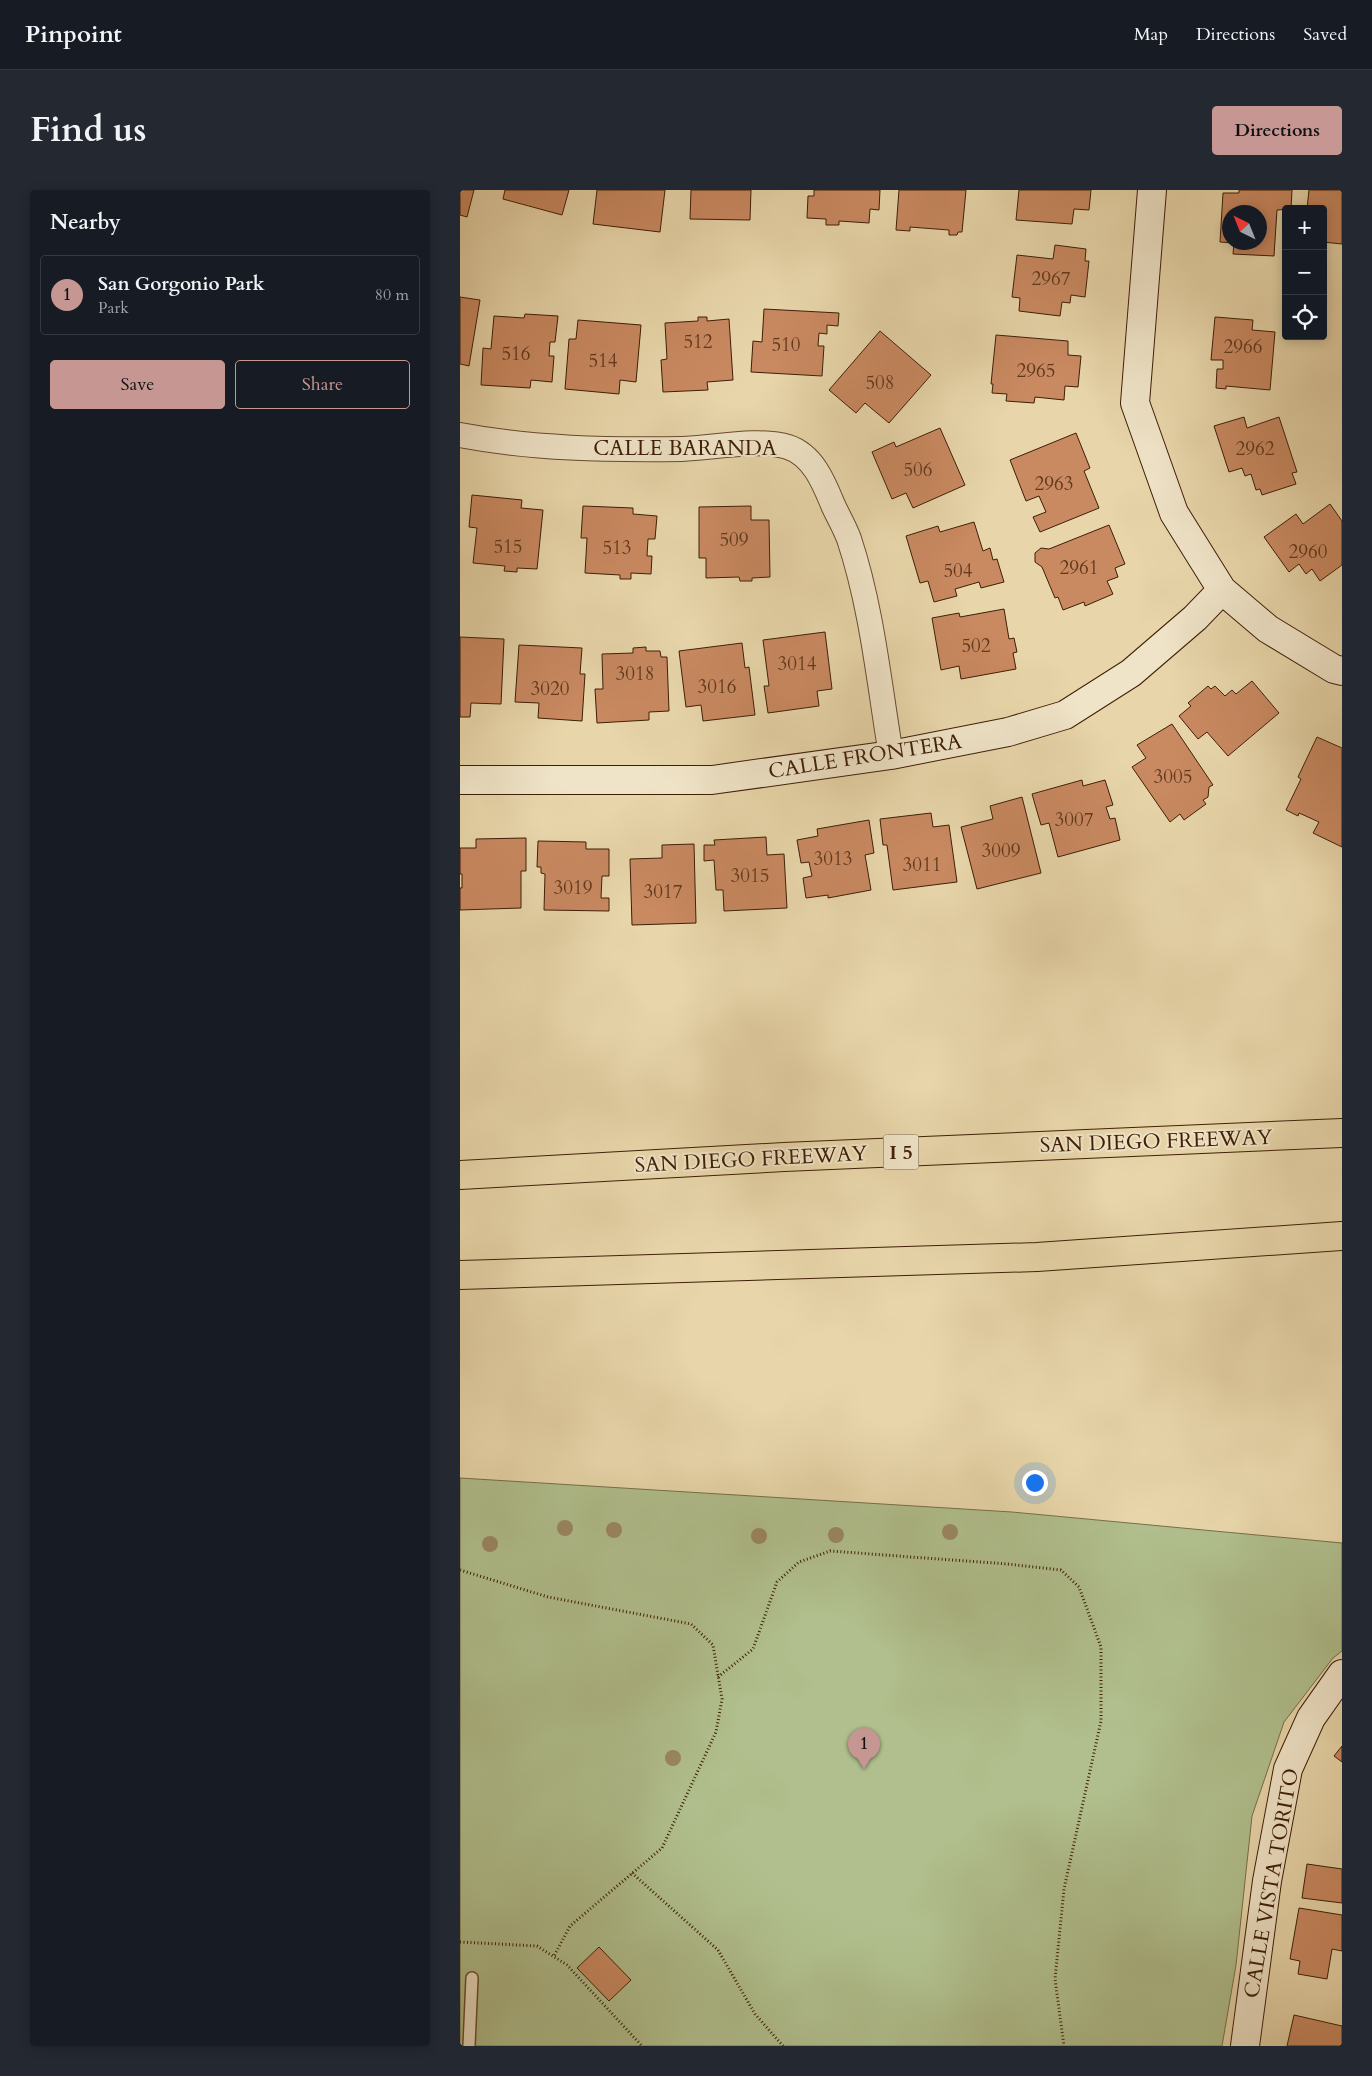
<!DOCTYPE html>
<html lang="en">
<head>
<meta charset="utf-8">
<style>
  :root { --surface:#171b24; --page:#242831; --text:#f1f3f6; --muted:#9ea1a6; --line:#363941; --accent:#c59692 }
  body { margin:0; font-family:Cardo,serif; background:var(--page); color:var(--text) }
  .controls { position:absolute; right:15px; top:15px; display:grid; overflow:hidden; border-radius:5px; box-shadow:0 2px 12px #0003 }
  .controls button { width:45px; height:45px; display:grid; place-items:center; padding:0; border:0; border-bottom:1px solid var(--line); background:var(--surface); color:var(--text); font:25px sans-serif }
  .compass { position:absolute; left:762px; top:15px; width:45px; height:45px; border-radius:50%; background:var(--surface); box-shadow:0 2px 12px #0003; rotate:317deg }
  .you { position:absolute; left:574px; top:1292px; width:18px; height:18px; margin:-12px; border:4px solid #fff; border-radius:50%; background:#1a73e8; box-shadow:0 0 0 8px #1a73e833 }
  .badge { display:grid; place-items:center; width:32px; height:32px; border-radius:50%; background:var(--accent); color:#111; font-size:16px; font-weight:700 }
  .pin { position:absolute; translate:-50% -41px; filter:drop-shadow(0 1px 2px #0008) }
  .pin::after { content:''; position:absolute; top:26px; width:18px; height:15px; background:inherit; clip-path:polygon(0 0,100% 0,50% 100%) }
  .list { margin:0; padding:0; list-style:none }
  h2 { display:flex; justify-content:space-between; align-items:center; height:65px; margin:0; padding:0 20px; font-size:21px }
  h2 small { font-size:16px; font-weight:400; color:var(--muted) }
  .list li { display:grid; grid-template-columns:32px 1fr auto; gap:15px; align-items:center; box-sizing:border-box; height:80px; margin:0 10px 10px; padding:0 10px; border:1px solid var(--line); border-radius:5px }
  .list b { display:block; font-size:19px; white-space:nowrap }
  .list p { margin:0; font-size:16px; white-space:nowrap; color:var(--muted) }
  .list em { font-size:16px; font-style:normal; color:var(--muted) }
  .actions { display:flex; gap:10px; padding:15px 20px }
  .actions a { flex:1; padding:11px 0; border:1px solid var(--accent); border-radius:5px; text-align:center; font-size:18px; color:var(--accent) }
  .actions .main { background:var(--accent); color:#111 }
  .icon { flex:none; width:28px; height:28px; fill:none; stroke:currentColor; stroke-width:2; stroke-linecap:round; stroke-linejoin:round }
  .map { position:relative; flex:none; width:882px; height:1856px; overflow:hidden; border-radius:5px }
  header { display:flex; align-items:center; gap:30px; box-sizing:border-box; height:70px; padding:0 25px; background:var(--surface); border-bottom:1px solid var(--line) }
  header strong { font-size:24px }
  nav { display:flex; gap:28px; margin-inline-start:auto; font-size:18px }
  .intro { display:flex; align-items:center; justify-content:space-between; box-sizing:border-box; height:120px; padding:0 30px }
  h1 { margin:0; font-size:35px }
  .button { padding:12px 22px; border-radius:5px; background:var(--accent); color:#111; font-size:18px; font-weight:700 }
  main { display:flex; gap:30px; padding:0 30px }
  aside { flex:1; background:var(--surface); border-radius:5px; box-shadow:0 2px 12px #0003 }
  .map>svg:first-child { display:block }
</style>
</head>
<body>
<header>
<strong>Pinpoint</strong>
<nav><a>Map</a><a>Directions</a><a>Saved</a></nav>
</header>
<div class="intro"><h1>Find us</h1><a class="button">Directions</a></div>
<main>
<aside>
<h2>Nearby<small></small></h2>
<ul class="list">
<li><span class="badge">1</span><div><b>San Gorgonio Park</b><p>Park</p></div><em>80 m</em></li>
</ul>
<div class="actions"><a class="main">Save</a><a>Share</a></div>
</aside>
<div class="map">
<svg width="882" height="1856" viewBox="0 0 882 1856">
  <rect width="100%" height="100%" fill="#e8d6aa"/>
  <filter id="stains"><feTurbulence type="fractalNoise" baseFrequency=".004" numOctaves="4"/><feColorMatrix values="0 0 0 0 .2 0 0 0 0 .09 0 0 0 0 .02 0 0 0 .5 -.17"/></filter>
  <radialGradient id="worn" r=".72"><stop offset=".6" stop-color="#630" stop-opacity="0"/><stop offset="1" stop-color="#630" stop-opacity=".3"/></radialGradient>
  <path fill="#b0bf8d" stroke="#776e4a" d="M0 1288 552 1322 882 1353V1461L873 1468 824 1532 792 1626 776 1775 762 1856H0Z"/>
  <path fill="#c98961" stroke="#3e1e06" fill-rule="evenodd" d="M0 0H14L7 27 0 25Z
    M45 0H109L102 25 43 9Z
    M137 0H205L200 42 133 34Z
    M231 0H291L290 30 230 29Z
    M354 0H420L419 20 410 19 409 33 379 31V35H366V29L347 28 348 6H354Z
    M439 0H506L502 42H498L497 45H489V40L450 37V41L436 40Z
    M559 0H631L629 20 614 19 612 34 556 30Z
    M779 0H832L831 19 817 20 814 66 773 64 774 53 760 52 763 3H779ZM769 22H799V52H769Z
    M849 0H882V54L863 52V19H847Z
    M595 55 626 59 625 71H629L625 107 611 105 610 113 602 112 600 126 559 121 560 108 552 107 557 65 593 69Z
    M0 107 20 110 9 176 0 174Z
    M304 119 379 123 378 136 367 135V144L359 143 358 156H364L362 186 291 182 293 151 302 152Z
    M65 124 98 126 95 152H90L89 166H94L92 192 71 190 70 198 21 195 23 158 31 159 34 126 64 128Z
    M238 127H247V131L269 129 273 190 247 192 248 200 203 202 201 170 207 169 205 133 238 131Z
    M755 127 793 130 792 140 815 142 810 200 766 196V199L756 198 757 179H763V170H751Z
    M118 130 181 135 176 192 160 190 159 204 105 199 109 149H116Z
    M420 141 471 185 429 233 405 213 396 223 369 200Z
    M536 145 608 151V165L621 166 618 197 605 196 604 210 575 207 574 213 546 211 547 204 532 203 533 194H531Z
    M784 227 787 238 819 227 837 282 832 283 836 294 802 305 800 299 796 300 791 284 785 286 782 278 769 282 754 236Z
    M480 238 505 295 453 318 446 303 432 309 412 262 434 252 436 257Z
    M616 243 630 278 624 281 639 318 580 342 573 327 586 322 579 306 566 311 550 270Z
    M12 305 62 310 61 318 83 320 77 379 57 378V382L44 381 45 376 13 373 17 338 9 337Z
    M870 314 882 331V375L860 391 852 379 846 384 839 374 829 382 804 347 836 324 843 334Z
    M123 316 173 318V324L197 326 195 349H188L187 366H192L191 384 171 383V389H160V385L125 383 127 348H121Z
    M291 316V330H309L310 387 292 388V391H280L279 387 246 388V368H239V317Z
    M514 332 523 361 530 358 533 370 537 369 544 392 521 398 519 392 495 399 497 406 474 412 468 391 460 393 446 346 478 336 480 342Z
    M649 335 665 374 655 378 658 387 647 391 653 404 625 416 624 412 603 420 598 407 595 408 582 377 575 372V363L581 358 589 359Z
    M544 419 549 449 554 448 557 462 553 463 556 479 501 489 499 476 481 480 472 428 499 423 500 427Z
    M365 442 372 499 357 501 359 516 308 523 304 496H309L303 450Z
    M0 447 44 449 41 514 11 513 10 527H0Z
    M282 453 285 478 289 477 295 525 243 531 241 515 226 517 219 461Z
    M59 455 122 458 120 484H125L122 531 78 528 79 513 55 512Z
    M186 457V461H200L201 467H207L209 521 189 522V530L137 533 135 499H143L142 464 173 463V458Z
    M792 491 819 523 768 566 747 542 738 549 719 526 731 516 728 513 748 496 751 499 755 496 765 506 772 500 776 504Z
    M712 534 753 595 749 597 748 607 743 610 746 614 724 630 720 624 710 632 672 577 686 568 677 555Z
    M857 547 882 558V657L853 643 859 632 839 623 838 626 826 620 841 589 838 587Z
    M622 590 623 596 645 590 653 615 646 617 650 629 655 628 660 650 598 667 589 633 581 635 572 604Z
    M562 607 581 683 517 699 501 637 533 629 530 616Z
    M471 623 473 637 489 635 497 692 433 700 427 655H423L420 629Z
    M409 630 414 663 405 665 411 700 368 708V705L346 708 343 688 352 686 349 672 341 673 337 650 358 646 357 639Z
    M306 647 307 665 324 664 327 718 264 721 263 700H256L254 670 244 671V655H255L254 650Z
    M66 648V681H61V718L0 720V698H2V684H0V658H16V649Z
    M78 651 126 652V659H149V686H142L141 708H149V721L84 720 85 684 81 683V677H77Z
    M234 654 236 733 172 735 170 669 202 668V655Z
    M882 1556V1572L874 1566Z
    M847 1674 882 1679V1713L842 1708Z
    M839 1718 882 1725V1761L872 1759 867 1789 838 1784 840 1771 830 1769Z
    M139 1757 171 1790 149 1811 117 1778Z
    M834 1825 882 1836V1856H827Z"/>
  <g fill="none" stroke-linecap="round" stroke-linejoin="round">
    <g stroke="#684c2f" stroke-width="14">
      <path id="lane" d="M9 1856 12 1788"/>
    </g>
    <g stroke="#684c2f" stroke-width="26">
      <path id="street" d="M0 245C73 259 148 260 222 259 253 258 299 248 328 257 353 265 364 293 373 315 378 326 385 338 389 349 412 418 419 493 431 565"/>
    </g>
    <g stroke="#3e1e06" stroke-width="30">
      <path id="secondary" d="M762 400 808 439 874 479 882 481
        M0 590H252L431 565 548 542 605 525 671 483 735 428 762 400 714 323 675 213 692 0
        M785 1856 807 1691 828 1579 851 1528 882 1484"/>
    </g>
    <g stroke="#3e1e06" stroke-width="30">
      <path id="highway" d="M0 985 324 967 882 943
        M0 1085 577 1067 882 1046"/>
    </g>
    <path stroke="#3e1e06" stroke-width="3" stroke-dasharray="1 2.5" stroke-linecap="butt" d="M0 1380 88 1407 231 1434 253 1455 262 1509 256 1542 202 1658 110 1736 94 1766
      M258 1487 293 1459 317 1392 339 1372 370 1361 547 1374 601 1380 619 1397 641 1457V1531L604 1699 595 1789 604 1856
      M172 1683 258 1760 295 1824 323 1856
      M0 1752 77 1756 107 1775 182 1856"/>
    <use href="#lane" stroke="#f0e4c8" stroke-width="11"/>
    <use href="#street" stroke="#f0e4c8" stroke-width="24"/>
    <use href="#secondary" stroke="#f0e4c8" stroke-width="28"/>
    <use href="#highway" stroke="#e8d6aa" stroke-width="28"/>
  </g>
  <g fill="#9a8762">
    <circle cx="105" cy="1338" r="8"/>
    <circle cx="154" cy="1340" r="8"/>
    <circle cx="490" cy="1342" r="8"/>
    <circle cx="376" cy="1345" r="8"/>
    <circle cx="299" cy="1346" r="8"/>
    <circle cx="30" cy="1354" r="8"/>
    <circle cx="213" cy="1568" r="8"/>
  </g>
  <g text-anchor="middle" stroke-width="4" stroke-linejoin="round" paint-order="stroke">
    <g font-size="19" fill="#61391d">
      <text x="591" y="95">2967</text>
      <text x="238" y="158">512</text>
      <text x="326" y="161">510</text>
      <text x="783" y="163">2966</text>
      <text x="56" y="170">516</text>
      <text x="143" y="177">514</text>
      <text x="576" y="187">2965</text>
      <text x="420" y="199">508</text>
      <text x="795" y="265">2962</text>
      <text x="458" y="286">506</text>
      <text x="594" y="300">2963</text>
      <text x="274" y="356">509</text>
      <text x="48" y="363">515</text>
      <text x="157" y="364">513</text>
      <text x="848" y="368">2960</text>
      <text x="619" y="384">2961</text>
      <text x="498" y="387">504</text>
      <text x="516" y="462">502</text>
      <text x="337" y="480">3014</text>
      <text x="175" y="490">3018</text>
      <text x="257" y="503">3016</text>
      <text x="90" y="505">3020</text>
      <text x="713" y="593">3005</text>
      <text x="614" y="636">3007</text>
      <text x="541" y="667">3009</text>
      <text x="373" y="675">3013</text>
      <text x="462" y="681">3011</text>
      <text x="290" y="692">3015</text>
      <text x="113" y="704">3019</text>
      <text x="203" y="708">3017</text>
    </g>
    <rect fill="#f0e4c8" stroke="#735940" stroke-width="1" x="423.5" y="944.5" width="35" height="35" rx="4"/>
    <g font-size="20" font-weight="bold" fill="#3e1e06">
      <text x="441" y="969">I 5</text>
    </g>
    <g font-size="21" fill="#3e1e06" stroke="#f0e4c8">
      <text x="225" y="265">CALLE BARANDA</text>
      <text transform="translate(405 566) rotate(-9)" y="7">CALLE FRONTERA</text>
      <text transform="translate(696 951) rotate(-2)" y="7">SAN DIEGO FREEWAY</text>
      <text transform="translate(291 969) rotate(-3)" y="7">SAN DIEGO FREEWAY</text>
      <text transform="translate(811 1693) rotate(-80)" y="7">CALLE VISTA TORITO</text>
    </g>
  </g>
  <rect width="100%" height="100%" filter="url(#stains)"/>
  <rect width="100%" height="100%" fill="url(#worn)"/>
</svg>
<div class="controls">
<button>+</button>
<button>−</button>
<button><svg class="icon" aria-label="locate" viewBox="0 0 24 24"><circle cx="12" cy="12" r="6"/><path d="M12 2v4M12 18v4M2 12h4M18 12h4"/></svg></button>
</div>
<svg class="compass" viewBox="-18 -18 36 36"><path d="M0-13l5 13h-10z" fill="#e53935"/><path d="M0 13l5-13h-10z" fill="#9ea1a6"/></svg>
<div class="you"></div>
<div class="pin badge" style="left:404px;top:1579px">1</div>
</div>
</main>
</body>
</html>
